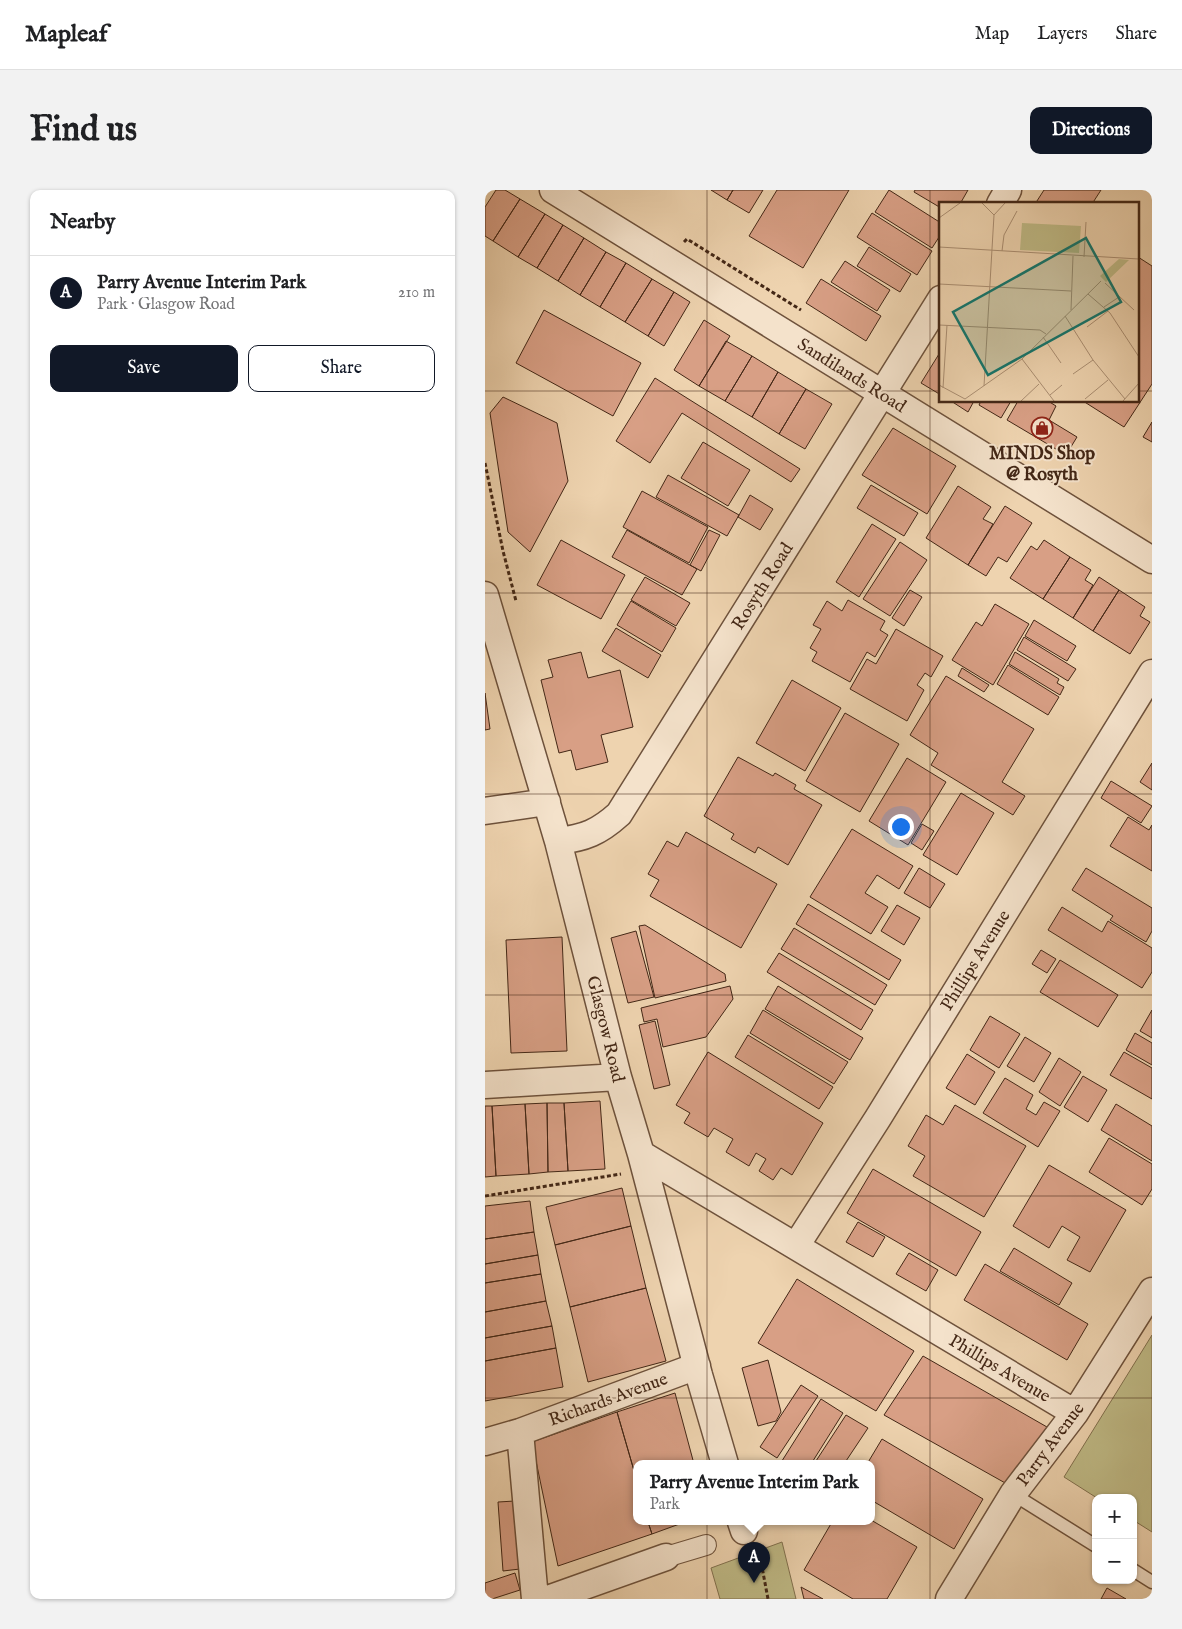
<!DOCTYPE html>
<html lang="en">
<head>
<meta charset="utf-8">
<style>
  :root { --surface:#fff; --page:#f2f2f2; --text:#202124; --muted:#757577; --line:#e0e0e0; --accent:#111827 }
  body { margin:0; font-family:"IM FELL English",serif; background:var(--page); color:var(--text) }
  .controls { position:absolute; right:15px; bottom:15px; display:grid; overflow:hidden; border-radius:10px; box-shadow:0 1px 4px #0004 }
  .controls button { width:45px; height:45px; display:grid; place-items:center; padding:0; border:0; border-bottom:1px solid var(--line); background:var(--surface); color:var(--text); font:25px sans-serif }
  .you { position:absolute; left:415px; top:636px; width:18px; height:18px; margin:-12px; border:4px solid #fff; border-radius:50%; background:#1a73e8; box-shadow:0 0 0 8px #1a73e833 }
  .badge { display:grid; place-items:center; width:32px; height:32px; border-radius:50%; background:var(--accent); color:#fff; font-size:16px; font-weight:700 }
  .pin { position:absolute; translate:-50% -41px; filter:drop-shadow(0 1px 2px #0008) }
  .pin::after { content:''; position:absolute; top:26px; width:18px; height:15px; background:inherit; clip-path:polygon(0 0,100% 0,50% 100%) }
  .popup { position:absolute; left:148px; top:1270px; width:242px; height:65px; box-sizing:border-box; display:grid; place-content:center; border-radius:10px; background:var(--surface); filter:drop-shadow(0 1px 4px #0005); font-size:16px; white-space:nowrap; color:var(--muted) }
  .popup b { font-size:19px; color:var(--text) }
  .popup::after { content:''; position:absolute; left:50%; top:100%; margin-left:-10px; border:10px solid transparent; border-top-color:var(--surface) }
  .list { margin:0; padding:0; list-style:none }
  h2 { display:flex; justify-content:space-between; align-items:center; height:65px; margin:0; padding:0 20px; font-size:21px }
  h2 small { font-size:16px; font-weight:400; color:var(--muted) }
  .list li { display:grid; grid-template-columns:32px 1fr auto; gap:15px; align-items:center; box-sizing:border-box; height:75px; padding:0 20px; border-top:1px solid var(--line) }
  .list b { display:block; font-size:19px; white-space:nowrap }
  .list p { margin:0; font-size:16px; white-space:nowrap; color:var(--muted) }
  .list em { font-size:16px; font-style:normal; color:var(--muted) }
  .actions { display:flex; gap:10px; padding:15px 20px }
  .actions a { flex:1; padding:11px 0; border:1px solid var(--accent); border-radius:10px; text-align:center; font-size:18px; color:var(--accent) }
  .actions .main { background:var(--accent); color:#fff }
  .map { position:relative; flex:none; width:667px; height:1409px; overflow:hidden; border-radius:10px }
  header { display:flex; align-items:center; gap:30px; box-sizing:border-box; height:70px; padding:0 25px; background:var(--surface); border-bottom:1px solid var(--line) }
  header strong { font-size:24px }
  nav { display:flex; gap:28px; margin-inline-start:auto; font-size:18px }
  .intro { display:flex; align-items:center; justify-content:space-between; box-sizing:border-box; height:120px; padding:0 30px }
  h1 { margin:0; font-size:35px }
  .button { padding:12px 22px; border-radius:10px; background:var(--accent); color:#fff; font-size:18px; font-weight:700 }
  main { display:flex; gap:30px; padding:0 30px }
  aside { flex:1; background:var(--surface); border-radius:10px; box-shadow:0 1px 4px #0004 }
  .map>svg:first-child { display:block }
</style>
</head>
<body>
<header>
<strong>Mapleaf</strong>
<nav><a>Map</a><a>Layers</a><a>Share</a></nav>
</header>
<div class="intro"><h1>Find us</h1><a class="button">Directions</a></div>
<main>
<aside>
<h2>Nearby<small></small></h2>
<ul class="list">
<li><span class="badge">A</span><div><b>Parry Avenue Interim Park</b><p>Park · Glasgow Road</p></div><em>210 m</em></li>
</ul>
<div class="actions"><a class="main">Save</a><a>Share</a></div>
</aside>
<div class="map">
<svg width="667" height="1409" viewBox="0 0 667 1409">
  <rect width="100%" height="100%" fill="#eed3af"/>
  <filter id="stains"><feTurbulence type="fractalNoise" baseFrequency=".004" numOctaves="4"/><feColorMatrix values="0 0 0 0 .2 0 0 0 0 .09 0 0 0 0 .02 0 0 0 .5 -.17"/></filter>
  <radialGradient id="worn" r=".72"><stop offset=".6" stop-color="#630" stop-opacity="0"/><stop offset="1" stop-color="#630" stop-opacity=".3"/></radialGradient>
  <path fill="#bfba86" stroke="#81704e" d="M667 1145V1342L648 1330V1308H612L579 1287Z
    M297 1352 311 1409H235L226 1378Z"/>
  <path fill="#d89f85" stroke="#432716" d="M11 0H20L35 9 8 51 0 46V17Z
    M226 0H248L242 10Z
    M248 0H278L264 23 242 10Z
    M292 0H364L318 78 264 46Z
    M404 0 456 33V44L447 58 390 22Z
    M430 0H483L475 14H456V18L429 2Z
    M559 0H616L607 14H550Z
    M35 9 60 24 33 67 8 51Z
    M387 23 447 61 432 85 372 47Z
    M60 24 78 35 52 78 33 67Z
    M78 35 99 48 73 91 52 78Z
    M99 48 121 62 95 105 73 91Z
    M384 57 426 84 415 102 372 76Z
    M121 62 141 73 115 117 95 105Z
    M653 67 667 76V194L639 237 598 211H653Z
    M360 71 405 100 392 121 346 92Z
    M141 73 167 89 140 132 115 117Z
    M167 89 189 102 163 146 140 132Z
    M336 89 396 126 381 151 321 113Z
    M189 102 205 112 179 156 163 146Z
    M59 120 156 173 128 226 31 173Z
    M219 130 245 146 214 196 189 180Z
    M241 151 267 166 240 211 214 196Z
    M454 164 456 165V205L436 193Z
    M267 166 293 182 267 227 240 211Z
    M293 182 321 199 294 244 267 227Z
    M170 188 315 279 306 292 197 223 165 273 131 251Z
    M321 199 347 214 320 259 294 244Z
    M18 207 72 233 83 291 45 362 23 342 5 223Z
    M466 211H489L483 222Z
    M496 211H526L516 228 494 215Z
    M533 211H563L571 216 564 230 592 247 581 265 522 230Z
    M667 232V252L658 247Z
    M408 238 471 276 442 324 377 285Z
    M218 252 265 280 243 316 196 288Z
    M183 285 254 325 242 346 171 307Z
    M386 295 433 323 419 346 372 318Z
    M473 296 506 317 498 329 508 334 483 375 441 348Z
    M157 301 223 337 204 373 138 337Z
    M265 305 288 319 275 340 253 327Z
    M520 316 547 333 522 372 513 367 501 386 483 375Z
    M387 334 411 349 374 407 351 392Z
    M142 340 212 379 197 405 127 367Z
    M224 340 235 345 216 381 205 375Z
    M76 350 140 385 116 429 52 395Z
    M559 350 585 367 558 409 525 388 546 356 552 360Z
    M415 352 442 370 405 426 378 409Z
    M585 367 606 380 600 390 608 395 588 428 558 409Z
    M160 387 205 413 191 436 146 410Z
    M614 387 634 400 608 441 588 428Z
    M425 400 437 407 419 436 407 428Z
    M634 400 660 417 655 426 665 432 645 464 608 441Z
    M363 410 400 431 395 440 403 445 390 467 382 462 365 492 327 471 332 462 325 458 336 439 328 435 342 411 357 421Z
    M146 411 191 438 177 462 132 435Z
    M510 414 544 434 508 495 467 470 491 432 497 436Z
    M549 430 591 456 582 471 540 446Z
    M131 438 176 465 163 488 117 461Z
    M411 439 458 466 446 487 440 483 432 495 439 500 422 531 365 499 382 469 391 474Z
    M539 447 591 479 583 491 532 460Z
    M96 462 103 488 135 480 148 537 116 545 123 572 91 580 86 560 74 563 56 490 68 487 63 470Z
    M530 462 574 489 572 493 579 497 575 505 524 474Z
    M523 475 574 507 563 525 512 494Z
    M477 478 504 495 499 502 473 486Z
    M461 486 549 539 517 592 540 606 528 625 446 575 453 563 425 545Z
    M307 490 356 518 320 581 271 553Z
    M0 503 5 539 0 540Z
    M360 523 414 554 375 622 321 591Z
    M253 567 288 586 290 583 311 595 309 599 337 615 303 675 273 657 270 663 246 649 249 644 219 626Z
    M422 568 461 592 423 655 384 631Z
    M667 573V600L655 592Z
    M626 591 667 616 656 633 616 608Z
    M476 603 509 623 472 685 438 665Z
    M643 627 664 640 667 635V681L625 656Z
    M437 634 449 641 437 660 426 653Z
    M367 639 428 676 414 699 392 685 380 703 403 717 386 744 325 707Z
    M201 642 292 694 256 758 165 706 174 690 163 684 182 651 193 657Z
    M434 678 460 694 445 718 419 703Z
    M601 678 667 718V741L661 752 625 730 628 726 587 700Z
    M323 714 416 770 404 790 311 734Z
    M412 715 435 728 419 755 396 741Z
    M577 717 617 742 623 731 667 758V782L657 798 563 740Z
    M160 735 240 784 241 791 170 808 154 736Z
    M309 738 402 795 390 815 296 759Z
    M151 741 169 807 143 813 126 748Z
    M77 747 82 861 26 863 21 750Z
    M556 760 571 769 562 783 547 774Z
    M294 763 388 820 376 840 282 782Z
    M575 770 633 805 613 837 555 802Z
    M245 796 248 809 221 847 178 857 172 829 159 832 156 818Z
    M293 796 378 848 365 870 280 819Z
    M278 820 363 872 349 894 265 843Z
    M667 820V848L655 841Z
    M505 826 535 844 514 878 485 860Z
    M170 831 185 895 169 899 154 835Z
    M650 843 667 853V875L641 860Z
    M263 845 348 897 334 919 250 867Z
    M540 847 566 863 549 892 522 876Z
    M223 862 338 933 307 985 296 978 288 990 274 981 281 969 271 963 264 976 241 962 248 949 229 938 223 947 199 933 205 923 191 915Z
    M639 862 667 878V909L625 885Z
    M482 864 510 882 490 915 461 898Z
    M574 868 596 882 575 916 554 902Z
    M598 886 622 900 603 932 579 917Z
    M520 888 548 905 541 919 551 925 559 912 575 921 553 957 498 923Z
    M115 911 120 979 83 981 79 913Z
    M62 913H79L83 981 63 982Z
    M62 913 63 982 44 984 40 914Z
    M40 914 44 984 11 986 7 916Z
    M631 914 667 936V971L616 940Z
    M470 915 541 956 499 1027 428 986 440 966 423 956 441 925 458 935Z
    M0 916H7L11 986 0 987Z
    M624 948 667 974V999L657 1015 604 982Z
    M564 975 641 1020 605 1082 582 1070 595 1047 577 1036 564 1058 528 1036Z
    M388 979 496 1042 471 1086 362 1023Z
    M137 998 146 1036 70 1055 61 1017Z
    M45 1011 49 1042 0 1049V1016Z
    M373 1032 400 1047 388 1067 361 1052Z
    M146 1036 161 1098 85 1117 70 1055Z
    M49 1042 53 1065 0 1074V1049Z
    M529 1058 587 1093 574 1115 515 1081Z
    M424 1063 453 1080 441 1101 411 1084Z
    M53 1065 56 1084 0 1093V1074Z
    M500 1074 603 1134 582 1170 479 1110Z
    M56 1084 61 1111 0 1122V1093Z
    M312 1089 429 1161 391 1221 273 1153Z
    M161 1098 181 1171 103 1192 85 1117Z
    M61 1111 67 1136 0 1148V1122Z
    M67 1136 71 1158 0 1171V1148Z
    M71 1158 78 1197 0 1211V1171Z
    M438 1166 562 1237 522 1294 399 1225Z
    M283 1170 296 1222 291 1231 273 1236 257 1178Z
    M316 1195 333 1206 292 1268 275 1257Z
    M190 1203 209 1274H152V1291L132 1222Z
    M336 1209 358 1223 326 1274H295Z
    M132 1222 152 1291V1332H163L167 1344 73 1376 47 1252Z
    M361 1225 383 1238 359 1274H329Z
    M397 1249 498 1309 469 1359 386 1310V1274H382Z
    M30 1311 35 1379 18 1381 13 1312Z
    M386 1330 432 1357 402 1409H368L319 1380 347 1332H386Z
    M163 1332H200L167 1344Z
    M30 1383 35 1400 7 1409H0V1393Z
    M316 1397 338 1409H319Z
    M622 1398 641 1409H616Z"/>
  <g fill="none" stroke-linecap="round" stroke-linejoin="round">
    <g stroke="#6e523c" stroke-width="15">
      <path id="service" d="M528 1304 611 1356
        M648 1380 667 1392"/>
    </g>
    <g stroke="#6e523c" stroke-width="22">
      <path id="pedestrian" d="M181 1367 221 1355"/>
    </g>
    <g stroke="#6e523c" stroke-width="29">
      <path id="minor" d="M68 0 667 370
        M515 14 523 0
        M0 405 73 651 133 887 156 964 214 1185 240 1274
        M0 621 62 612
        M73 651C100 648 114 642 134 624L456 109
        M0 895 133 887
        M156 964 590 1223
        M311 1056 393 928 667 483
        M35 1242 50 1409
        M0 1252 35 1242 212 1176
        M256 1332 259 1341
        M63 1409 181 1367
        M464 1409 528 1304 590 1223 667 1101"/>
    </g>
    <path stroke="#432716" stroke-width="3" stroke-dasharray="4 2.5" stroke-linecap="butt" d="M199 52 202 49 316 120
      M0 273 18 361 31 411
      M0 1006 136 984
      M275 1360 277 1377 283 1409"/>
    <use href="#service" stroke="#f4e2cb" stroke-width="12"/>
    <use href="#pedestrian" stroke="#f4e2cb" stroke-width="20"/>
    <use href="#minor" stroke="#f4e2cb" stroke-width="26"/>
  </g>
  <path fill="none" stroke="#432716" stroke-width="1" stroke-opacity="0.55" d="M222 0V1409M445 0V1409M0 201H456M653 201H667M0 403H667M0 604H667M0 805H667M0 1006H667M0 1208H667"/>
  <defs>
    <g id="shop-ring" transform="scale(1.125)"><circle r="9.5" fill="#f4e2cb" stroke="#8f2418" stroke-width="1.5"/><path d="M-5-2.5h2.3a2.7 3.5 0 0 1 5.4 0H5L5.5 6h-11ZM-1.5-2.5h3a1.5 2.3 0 0 0-3 0Z" fill="#8f2418"/></g>
  </defs>
  <g fill-rule="evenodd">
    <use href="#shop-ring" x="557" y="238"/>
  </g>
  <g text-anchor="middle" stroke-width="4" stroke-linejoin="round" paint-order="stroke">
    <g font-size="18" fill="#432716" stroke="#f4e2cb">
      <text transform="translate(367 185) rotate(32)" y="6">Sandilands Road</text>
      <text transform="translate(277 396) rotate(-58)" y="6">Rosyth Road</text>
      <text transform="translate(490 770) rotate(-58)" y="6">Phillips Avenue</text>
      <text transform="translate(121 839) rotate(76)" y="6">Glasgow Road</text>
      <text transform="translate(515 1178) rotate(31)" y="6">Phillips Avenue</text>
      <text transform="translate(123 1209) rotate(-20)" y="6">Richards Avenue</text>
      <text transform="translate(565 1254) rotate(-53)" y="6">Parry Avenue</text>
    </g>
    <g font-size="18" font-weight="bold" fill="#432716" stroke="#f4e2cb">
      <text x="557" y="269">MINDS Shop<tspan x="557" dy="21">@ Rosyth</tspan></text>
    </g>
  </g>
  <g transform="translate(454 12)">
    <rect width="200" height="200" fill="#eed3af"/>
    <path d="M83 21 142 24 140 51 81 48ZM180 57 190 58 167 80 161 74Z" fill="#bfba86"/>
    <path fill="none" stroke="#aa8e72" stroke-width="1" d="M43 1 55 13 45 184M55 13 66 1M0 16 21 1M0 45 200 57M63 49 65 33 78 9M145 55 147 20M166 81 195 108M0 82 132 89M149 92 171 111 200 155M165 105 180 95M132 108 134 54M126 114 154 158 186 197M0 123 101 128 107 132M148 125 169 109M104 135 122 161M83 157 115 199M134 172 154 158M0 183 26 197 83 157 162 79M4 186 8 123M111 193 123 183M146 197 169 178M82 199 100 182M184 199 200 181"/>
    <path fill="#0f766e" fill-opacity="0.15" stroke="#0f766e" stroke-width="2.5" d="M147 36 182 100 49 173 14 110Z"/>
    <rect width="200" height="200" fill="none" stroke="#432716" stroke-width="2.5"/>
  </g>
  <rect width="100%" height="100%" filter="url(#stains)"/>
  <rect width="100%" height="100%" fill="url(#worn)"/>
</svg>
<div class="controls">
<button>+</button>
<button>−</button>
</div>
<div class="you"></div>
<div class="pin badge" style="left:269px;top:1393px">A</div>
<div class="popup"><b>Parry Avenue Interim Park</b>Park</div>
</div>
</main>
</body>
</html>
